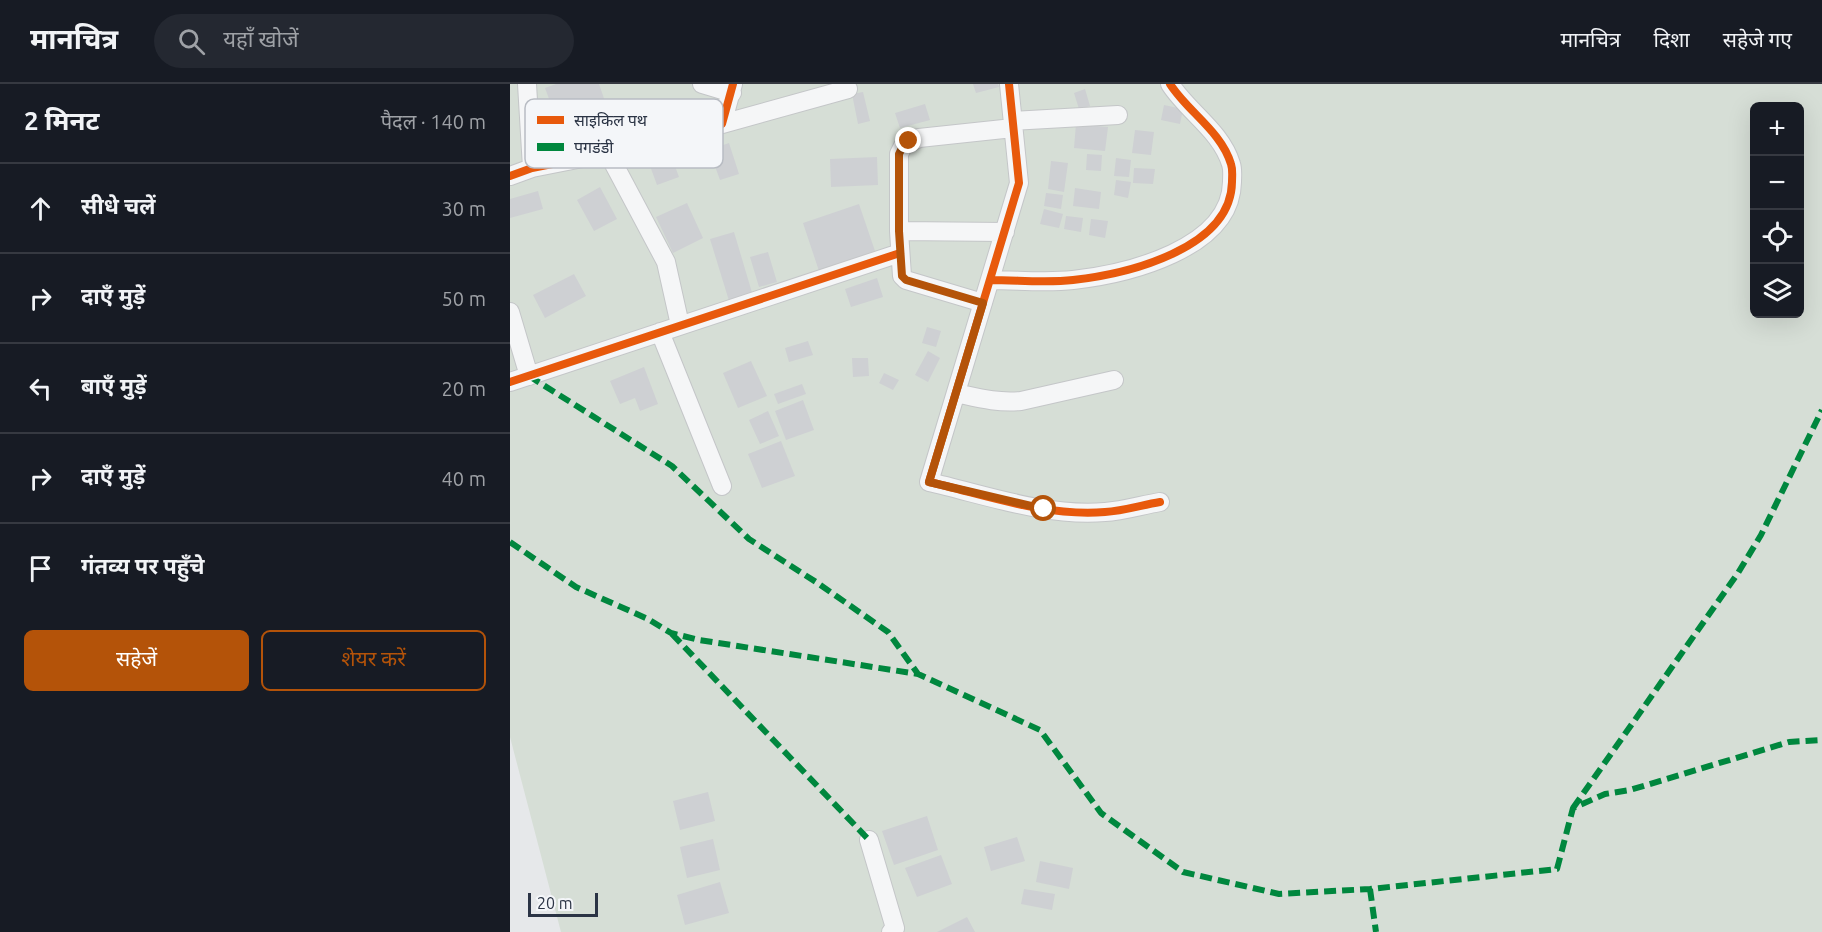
<!DOCTYPE html>
<html lang="hi">
<head>
<meta charset="utf-8">
<style>
  :root { --surface:#171b24; --page:#242831; --text:#f1f3f6; --muted:#9ea1a6; --line:#363941; --accent:#b45309 }
  body { margin:0; font-family:Ubuntu,"Noto Sans Devanagari",sans-serif; background:var(--page); color:var(--text) }
  .controls { position:absolute; right:18px; top:18px; display:grid; overflow:hidden; border-radius:9px; box-shadow:0 6px 24px #0002 }
  .controls button { width:54px; height:54px; display:grid; place-items:center; padding:0; border:0; border-bottom:2px solid var(--line); background:var(--surface); color:var(--text); font:30px sans-serif }
  .scale { position:absolute; left:18px; bottom:15px; width:70px; box-sizing:border-box; padding-left:6px; border:3px solid #2b3445; border-top:0; font-size:16px; line-height:21px; white-space:nowrap; color:#2b3445; -webkit-text-stroke:4px #f4f6f9; paint-order:stroke }
  .stop { position:absolute; width:18px; height:18px; margin:-14px; border:4px solid #b45309; border-radius:50%; background:#fff }
  .stop.end { background:#b45309; border-color:#fff; box-shadow:0 2px 6px #0008 }
  .list { margin:0; padding:0; list-style:none }
  h2 { display:flex; justify-content:space-between; align-items:center; height:78px; margin:0; padding:0 24px; font-size:26px }
  h2 small { font-size:20px; font-weight:400; color:var(--muted) }
  .list li { display:grid; grid-template-columns:39px 1fr auto; gap:18px; align-items:center; box-sizing:border-box; height:90px; padding:0 24px; border-top:2px solid var(--line) }
  .list b { display:block; font-size:22px; white-space:nowrap }
  .list em { font-size:20px; font-style:normal; color:var(--muted) }
  .actions { display:flex; gap:12px; padding:18px 24px }
  .actions a { flex:1; padding:14px 0; border:2px solid var(--accent); border-radius:9px; text-align:center; font-size:21px; color:var(--accent) }
  .actions .main { background:var(--accent); color:#fff }
  .icon { flex:none; width:33px; height:33px; fill:none; stroke:currentColor; stroke-width:2; stroke-linecap:round; stroke-linejoin:round }
  .map { position:relative; flex:none; width:1312px; height:848px; overflow:hidden }
  header { display:flex; align-items:center; gap:36px; box-sizing:border-box; height:84px; padding:0 30px; background:var(--surface); border-bottom:2px solid var(--line) }
  header strong { font-size:28px }
  nav { display:flex; gap:33px; margin-inline-start:auto; font-size:21px }
  .search { width:420px; height:54px; background:var(--page); display:flex; align-items:center; gap:15px; box-sizing:border-box; padding:0 21px; border-radius:33px; color:var(--muted); font-size:22px }
  main { display:flex }
  aside { flex:1; background:var(--surface) }
  .map>svg:first-child { display:block }
</style>
</head>
<body>
<header>
<strong>मानचित्र</strong>
<div class="search"><svg class="icon" aria-label="search" viewBox="0 0 24 24"><circle cx="10" cy="10" r="6"/><path d="M15 15l6 6"/></svg>यहाँ खोजें</div>
<nav><a>मानचित्र</a><a>दिशा</a><a>सहेजे गए</a></nav>
</header>
<main>
<aside>
<h2>2 मिनट<small>पैदल · 140 m</small></h2>
<ul class="list">
<li><svg class="icon" aria-label="ahead" viewBox="0 0 24 24"><path d="M12 20V5M6 11l6-6 6 6"/></svg><div><b>सीधे चलें</b></div><em>30 m</em></li>
<li><svg class="icon" aria-label="right" viewBox="0 0 24 24"><path d="M7 20v-9h11M14 6l5 5-5 5"/></svg><div><b>दाएँ मुड़ें</b></div><em>50 m</em></li>
<li><svg class="icon" aria-label="left" viewBox="0 0 24 24"><path d="M17 20v-9H6M10 6l-5 5 5 5"/></svg><div><b>बाएँ मुड़ें</b></div><em>20 m</em></li>
<li><svg class="icon" aria-label="right" viewBox="0 0 24 24"><path d="M7 20v-9h11M14 6l5 5-5 5"/></svg><div><b>दाएँ मुड़ें</b></div><em>40 m</em></li>
<li><svg class="icon" aria-label="arrive" viewBox="0 0 24 24"><path d="M6 21V4h12l-3 4 3 4H6"/></svg><div><b>गंतव्य पर पहुँचे</b></div></li>
</ul>
<div class="actions"><a class="main">सहेजें</a><a>शेयर करें</a></div>
</aside>
<div class="map">
<svg width="1312" height="848" viewBox="0 0 1312 848">
  <rect width="100%" height="100%" fill="#e6e8ea"/>
  <path fill="#d6ded6" fill-rule="evenodd" d="M0 0H1312V848H51L0 653ZM1244 22H1290V230H1244Z"/>
  <path fill="#ced0d3" d="M46 0H89L99 29 51 47 35 4Z
    M463 0H488L489 3 466 9Z
    M575 5 580 22 569 25 564 9Z
    M353 8 360 37 348 40 342 10Z
    M415 20 420 36 390 44 385 29Z
    M654 21 673 25 670 40 651 36Z
    M566 40 598 43 595 67 564 64Z
    M625 46 644 48 641 71 622 69Z
    M219 59 229 90 210 96 199 66Z
    M158 63 169 93 147 101 136 71Z
    M577 70 592 71 591 87 576 86Z
    M367 73 368 101 321 103 320 75Z
    M606 74 621 76 619 93 604 92Z
    M541 77 558 79 554 108 538 105Z
    M624 84 645 85 643 100 623 99Z
    M606 96 621 98 618 114 604 111Z
    M90 103 107 135 84 147 67 116Z
    M565 104 591 108 589 125 563 122Z
    M28 107 33 125 0 134V115Z
    M536 109 553 111 551 125 534 122Z
    M177 119 193 154 163 169 146 133Z
    M349 120 365 167 309 187 293 139Z
    M534 125 553 130 549 144 530 140Z
    M556 132 573 134 571 148 554 145Z
    M581 135 598 137 595 154 579 151Z
    M224 148 243 212 220 220 200 155Z
    M258 168 267 198 249 203 240 173Z
    M64 190 76 212 35 234 23 211Z
    M367 194 373 213 341 223 335 205Z
    M417 243 431 247 426 263 412 259Z
    M298 257 303 271 279 278 275 264Z
    M418 267 430 274 418 298 405 291Z
    M342 274H358L359 292 343 293Z
    M241 277 257 312 228 324 213 289Z
    M134 283 148 320 130 327 125 314 110 320 100 297Z
    M374 289 389 296 383 306 369 299Z
    M292 300 296 310 268 320 264 310Z
    M293 316 304 346 276 356 265 327Z
    M258 327 269 352 250 360 239 336Z
    M271 357 285 392 252 404 238 370Z
    M198 708 205 737 170 746 163 717Z
    M417 732 428 766 384 781 372 747Z
    M507 753 515 777 481 787 474 763Z
    M203 755 210 786 177 794 170 763Z
    M431 771 442 800 407 813 395 784Z
    M530 777 563 784 559 805 526 798Z
    M210 798 219 829 175 841 167 811Z
    M514 805 545 810 542 826 511 820Z
    M457 833 465 848H427Z"/>
  <g fill="none" stroke-linecap="round" stroke-linejoin="round">
    <g stroke="#c4c6c8" stroke-width="20">
      <path id="minor" d="M17 0 22 84
        M192 0 222 9
        M499 0 509 99 419 398C476 411 536 433 595 428 613 427 632 421 650 418
        M503 37 608 31
        M212 40 338 5
        M98 69 156 178 170 241
        M0 92 22 84 98 69 212 40 223 0
        M389 147 495 148
        M480 196C508 196 536 199 563 196 617 190 721 165 722 98 722 92 723 86 721 80 711 47 678 28 660 0
        M473 219 396 196 392 192 389 147V70L393 62 409 54 503 44
        M0 228 19 292
        M150 248 212 402
        M0 298 390 169
        M446 309C469 314 486 319 511 317L604 296
        M359 756 385 844 381 848"/>
    </g>
    <use href="#minor" stroke="#f5f6f7" stroke-width="18"/>
    <path stroke="#00873e" stroke-width="6" stroke-dasharray="12 6" stroke-linecap="butt" d="M19 292 162 382 239 455 306 498 378 548 408 590
      M0 458 66 503 138 535 161 549 189 556 408 590 530 646 591 729 673 788 769 810 860 805 1047 785 1063 724 1095 710 1120 706 1279 658 1312 656
      M162 550 359 756
      M1063 724 1228 489 1251 451 1312 326
      M860 805 866 848"/>
    <g stroke="#f4f6f9" stroke-width="11">
      <path id="cycleway" d="M499 0 509 99 419 398C476 411 536 433 595 428 613 427 632 421 650 418
        M0 92 22 84 98 69 212 40 223 0
        M480 196C508 196 536 199 563 196 617 190 721 165 722 98 722 92 723 86 721 80 711 47 678 28 660 0
        M0 298 390 169"/>
    </g>
    <use href="#cycleway" stroke="#e8590c" stroke-width="8"/>
  </g>
  <g fill="none" stroke-linecap="round" stroke-linejoin="round">
    <path stroke="#b45309" stroke-width="8" d="M399 57 393 62 389 70V147L392 192 396 196 473 219 419 398 534 425"/>
  </g>
  <rect x="15" y="15" width="198" height="69" rx="9" fill="#f4f6f9" stroke="#b8bcc3" stroke-width="1.5"/>
  <rect x="27" y="32" width="27" height="8" fill="#e8590c"/>
  <rect x="27" y="59" width="27" height="8" fill="#00873e"/>
  <g font-size="16" fill="#2b3445">
    <text x="64" y="42">साइकिल पथ</text>
    <text x="64" y="69">पगडंडी</text>
  </g>
</svg>
<div class="controls">
<button>+</button>
<button>−</button>
<button><svg class="icon" aria-label="locate" viewBox="0 0 24 24"><circle cx="12" cy="12" r="6"/><path d="M12 2v4M12 18v4M2 12h4M18 12h4"/></svg></button>
<button><svg class="icon" aria-label="layers" viewBox="0 0 24 24"><path d="M12 4l9 5-9 5-9-5zM3 14l9 5 9-5"/></svg></button>
</div>
<div class="scale">20 m</div>
<div class="stop" style="left:534px;top:425px"></div>
<div class="stop end" style="left:399px;top:57px"></div>
</div>
</main>
</body>
</html>
